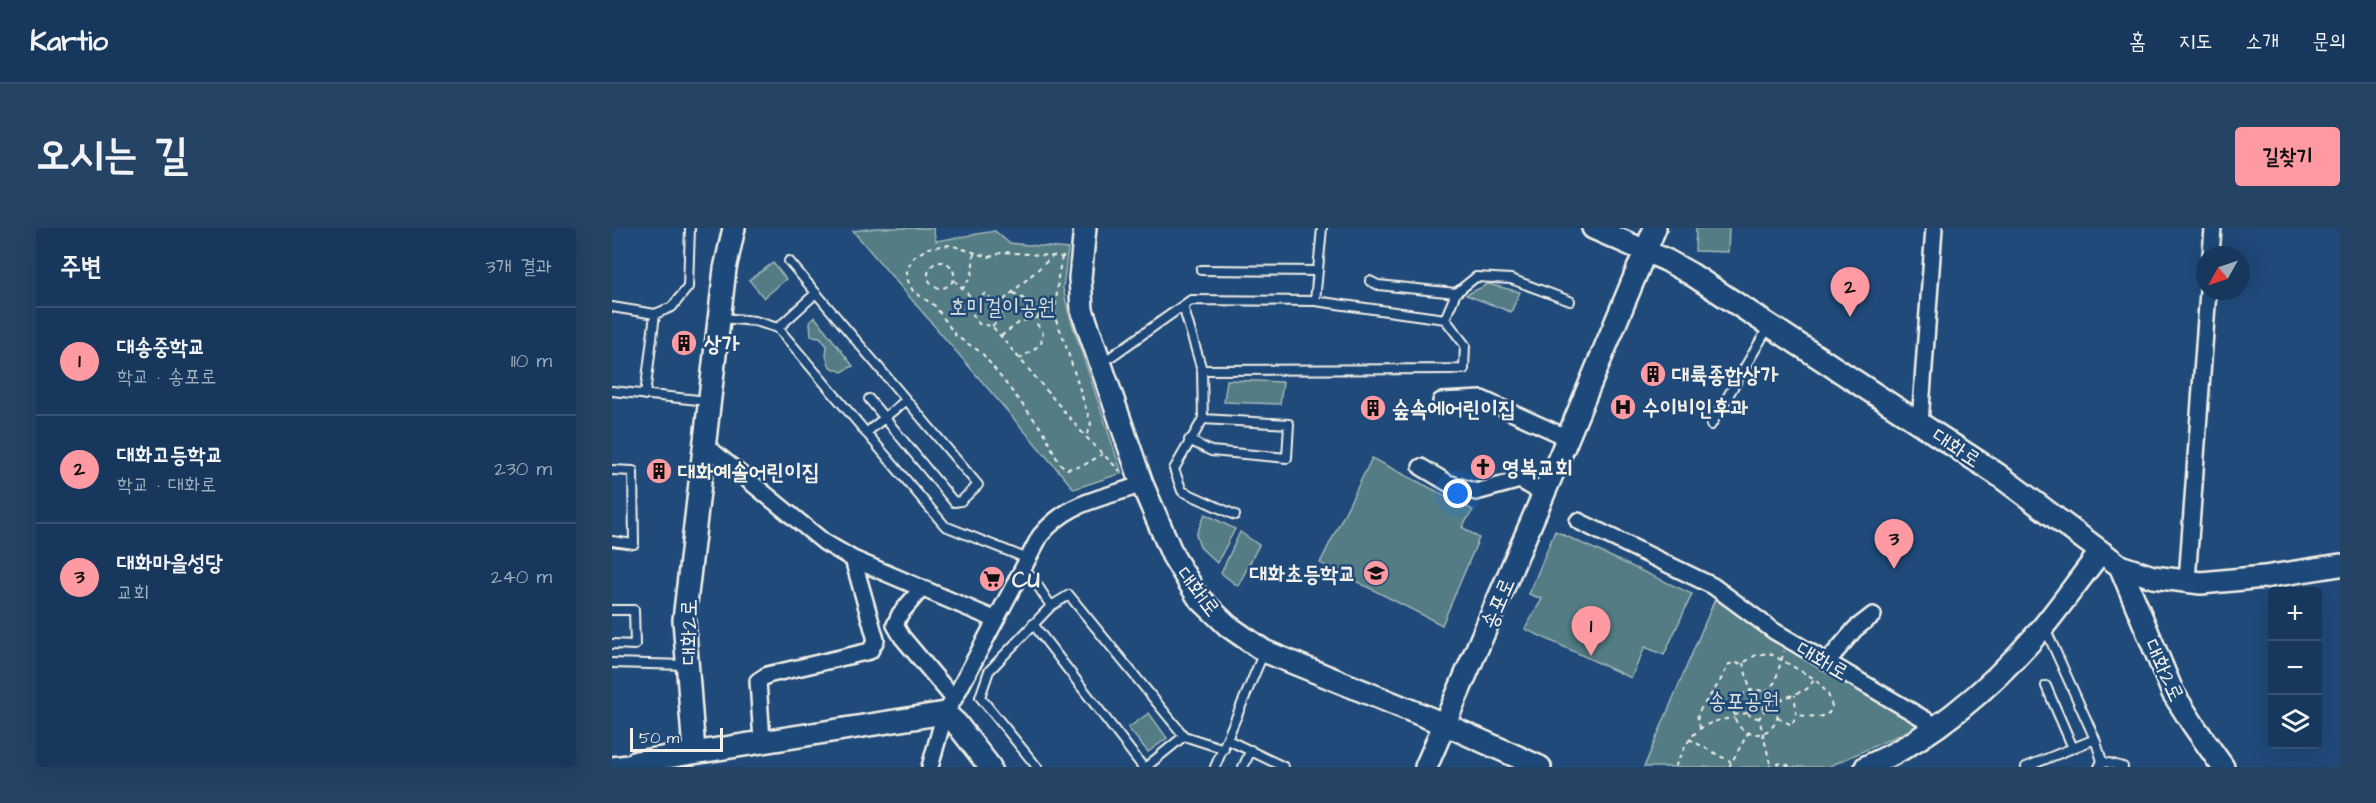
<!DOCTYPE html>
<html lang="ko">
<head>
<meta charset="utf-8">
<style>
  :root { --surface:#17385c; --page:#244365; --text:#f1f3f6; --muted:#9eacbb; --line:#365272; --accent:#ff9aa2 }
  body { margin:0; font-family:"Architects Daughter","Poor Story",sans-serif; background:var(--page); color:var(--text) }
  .controls { position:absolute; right:18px; bottom:18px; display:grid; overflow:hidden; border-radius:6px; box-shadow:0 6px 24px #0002 }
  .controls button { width:54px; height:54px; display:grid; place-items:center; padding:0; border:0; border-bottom:2px solid var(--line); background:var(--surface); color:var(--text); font:30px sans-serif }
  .compass { position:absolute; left:1584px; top:18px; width:54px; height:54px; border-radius:50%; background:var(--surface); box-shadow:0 6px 24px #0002; rotate:230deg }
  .scale { position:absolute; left:18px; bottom:15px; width:93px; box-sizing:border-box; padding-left:6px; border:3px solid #f4f1e8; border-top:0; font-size:16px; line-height:21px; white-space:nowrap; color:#f4f1e8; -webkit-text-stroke:4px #1f4a7a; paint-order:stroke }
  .you { position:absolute; left:846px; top:266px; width:21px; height:21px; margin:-15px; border:4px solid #fff; border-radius:50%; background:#1a73e8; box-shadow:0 0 0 9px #1a73e833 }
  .badge { display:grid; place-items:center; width:39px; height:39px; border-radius:50%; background:var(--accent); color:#111; font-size:20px; font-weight:700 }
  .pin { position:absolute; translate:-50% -50px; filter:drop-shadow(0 2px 3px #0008) }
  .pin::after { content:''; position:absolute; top:32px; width:21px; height:18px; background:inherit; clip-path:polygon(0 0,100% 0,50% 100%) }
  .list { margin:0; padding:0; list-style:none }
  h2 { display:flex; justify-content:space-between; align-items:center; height:78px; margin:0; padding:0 24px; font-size:26px }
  h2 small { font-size:20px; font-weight:400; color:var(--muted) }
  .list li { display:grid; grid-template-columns:39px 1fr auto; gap:18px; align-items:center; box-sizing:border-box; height:108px; padding:0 24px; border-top:2px solid var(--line) }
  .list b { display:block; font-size:22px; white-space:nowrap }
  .list p { margin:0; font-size:20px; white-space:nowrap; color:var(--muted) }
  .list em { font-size:20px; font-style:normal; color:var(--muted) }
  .icon { flex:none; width:33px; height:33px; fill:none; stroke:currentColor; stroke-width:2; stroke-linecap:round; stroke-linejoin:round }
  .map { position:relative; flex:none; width:1728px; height:539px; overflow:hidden; border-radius:6px }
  header { display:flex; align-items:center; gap:36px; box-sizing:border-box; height:84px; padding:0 30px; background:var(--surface); border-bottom:2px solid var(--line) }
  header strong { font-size:28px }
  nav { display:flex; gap:33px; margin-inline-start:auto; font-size:21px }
  .intro { display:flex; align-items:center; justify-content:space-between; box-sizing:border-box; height:144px; padding:0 36px }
  h1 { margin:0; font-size:42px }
  .button { padding:15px 27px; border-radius:6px; background:var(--accent); color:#111; font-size:21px; font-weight:700 }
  main { display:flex; gap:36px; padding:0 36px }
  aside { flex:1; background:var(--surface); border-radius:6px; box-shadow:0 6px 24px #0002 }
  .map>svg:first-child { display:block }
</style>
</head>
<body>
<header>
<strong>Kartio</strong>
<nav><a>홈</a><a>지도</a><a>소개</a><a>문의</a></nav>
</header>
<div class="intro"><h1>오시는 길</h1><a class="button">길찾기</a></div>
<main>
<aside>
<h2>주변<small>3개 결과</small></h2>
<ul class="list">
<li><span class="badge">1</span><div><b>대송중학교</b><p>학교 · 송포로</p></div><em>110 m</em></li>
<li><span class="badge">2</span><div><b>대화고등학교</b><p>학교 · 대화로</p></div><em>230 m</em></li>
<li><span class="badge">3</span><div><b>대화마을성당</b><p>교회</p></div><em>240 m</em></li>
</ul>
</aside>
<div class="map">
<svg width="1728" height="539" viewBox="0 0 1728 539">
  <rect width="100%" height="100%" fill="#1f4a7a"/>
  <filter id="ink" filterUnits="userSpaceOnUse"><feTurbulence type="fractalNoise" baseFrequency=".0167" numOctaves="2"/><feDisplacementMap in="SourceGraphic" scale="12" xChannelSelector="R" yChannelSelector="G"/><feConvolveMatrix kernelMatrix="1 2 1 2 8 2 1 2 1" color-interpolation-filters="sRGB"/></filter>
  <g filter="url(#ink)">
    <path fill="#537c84" stroke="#a4b6b6" stroke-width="1.5" d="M263 0H321L324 13 383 3 397 15 456 21 451 60 457 86 510 245 462 261 241 3Z
      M1084 0H1117L1116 24 1083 23Z
      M161 35 174 51 152 70 137 52Z
      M876 56 908 64 899 84 854 67Z
      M203 89 241 138 230 144 218 139 214 128 215 118 208 109 199 108 198 93Z
      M615 152 671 154 668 176 612 174Z
      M760 230 861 282 850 299 867 310 830 397 708 335Z
      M593 286 623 301 605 335 588 319 584 307Z
      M943 303 1080 366 1052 427 1033 419 1019 450 913 401 930 371 917 366Z
      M628 304 647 317 626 358 609 345Z
      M1104 369 1173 420 1307 498 1216 539H1032Z
      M537 485 555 510 536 524 516 500Z"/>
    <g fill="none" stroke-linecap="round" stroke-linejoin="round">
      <g stroke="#f4f1e8" stroke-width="12">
        <path id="lane" d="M177 33 366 257 349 273 342 274 257 171
          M589 42 706 43
          M758 53 766 57 844 65
          M703 73 710 0
          M571 78 590 142 591 191 562 241 570 263 623 287
          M0 79 43 86 60 79 76 59 78 0
          M110 90 143 93 166 100 333 298 416 331
          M166 100 204 65
          M490 135 579 72 703 73 833 91
          M590 142 852 141 853 117 833 91 844 65 864 49 899 51 958 73
          M0 163 96 173
          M33 167 43 86
          M1099 197 1157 98
          M254 205 294 172
          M577 212 599 223 675 230 677 196 591 191
          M0 242 21 243 22 316 0 313
          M408 344 420 349 439 378
          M0 382H22L23 417 0 416
          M421 396 531 539
          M1433 400 1483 511 1490 533 1487 539
          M0 435 73 437
          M1434 458 1461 520
          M616 512 672 539
          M1490 533 1511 539
          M425 539 368 469 377 443 439 378 457 367 572 508 612 521
          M534 539 572 508
          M603 539 652 424
          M631 539 639 522
          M1414 539 1483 511"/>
      </g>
      <g stroke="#f4f1e8" stroke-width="20">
        <path id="street" d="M1599 27 1601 0
          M829 173 870 171 956 210
          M1308 195 1322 0
          M93 217 212 314 241 331 382 391
          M809 239 836 255 864 264 908 252 932 266
          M966 293 1101 358 1162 403 1326 499
          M1575 353 1596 63
          M310 360 288 386 283 397 290 409 342 471
          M1215 434 1243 401 1261 387
          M150 513 146 453 155 447 258 423 264 412 241 331
          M0 537 24 534
          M318 539 333 485 342 471 428 308C457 272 489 272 530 256"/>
      </g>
      <g stroke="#f4f1e8" stroke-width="26">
        <path id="secondary" d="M473 0 468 50 470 82 530 256 561 328 586 369 616 398 652 423 832 496 928 539
          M981 0 1054 32 1079 46 1385 246 1508 338 1541 349 1589 355 1652 349 1728 337
          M1508 338 1561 465 1582 498 1611 539
          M82 524 72 392 113 41 122 0
          M24 534 333 485 344 495 378 539
          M814 539 951 221 1043 0
          M1254 539C1321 510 1379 459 1426 405 1448 379 1467 351 1488 325"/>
      </g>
      <path stroke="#f4f1e8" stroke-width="2" stroke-dasharray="4.5 4.5" stroke-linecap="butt" d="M450 29 446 49 443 90 450 106 479 196 474 208
        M452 29 391 24 377 29 338 17 316 20 302 29 295 41V51L301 63 323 78 344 108 370 125 432 204 447 235 455 241 470 238 491 226
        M316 47a13 13 0 1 1 26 0a13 13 0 1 1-26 0Z
        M342 52 363 73
        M350 62 360 47 362 25
        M401 65 408 68 414 73 428 74 432 80 426 89 425 96 431 105 429 116 408 131
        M385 78 441 28
        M380 98 392 89 374 65 363 73 360 85 367 96 380 98 473 208 508 243
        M389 108 408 94 426 89
        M1131 435 1142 475
        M1122 484a22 22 0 1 1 44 0a22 22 0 1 1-44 0Z
        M1154 464 1163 454 1172 423
        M1151 479 1195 461 1203 451
        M1122 487 1136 485
        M1147 490 1139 489 1136 485 1137 480 1142 475 1151 479 1152 484 1147 490 1159 539
        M1166 490 1180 497 1184 487 1183 467
        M1088 500 1085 486 1107 455 1117 436 1131 435 1144 427 1157 425 1203 451 1216 466 1220 478 1217 485 1208 489 1184 487
        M1077 511 1119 534
        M1063 539C1078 507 1085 494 1122 490
        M1117 539 1136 505
        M1156 539 1169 535 1183 539"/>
      <use href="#lane" stroke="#1f4a7a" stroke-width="8"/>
      <use href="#street" stroke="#1f4a7a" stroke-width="15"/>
      <use href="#secondary" stroke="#1f4a7a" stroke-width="21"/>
    </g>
  </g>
  <defs>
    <g id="building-disc" transform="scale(1.35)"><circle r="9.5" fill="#ff9aa2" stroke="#1f4a7a"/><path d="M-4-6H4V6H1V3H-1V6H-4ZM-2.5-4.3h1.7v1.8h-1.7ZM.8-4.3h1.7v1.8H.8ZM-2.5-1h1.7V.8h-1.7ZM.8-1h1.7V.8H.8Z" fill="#111"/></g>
    <g id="hospital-disc" transform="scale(1.35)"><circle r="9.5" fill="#ff9aa2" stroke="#1f4a7a"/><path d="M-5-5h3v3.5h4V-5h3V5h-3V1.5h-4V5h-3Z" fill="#111"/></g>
    <g id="church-disc" transform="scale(1.35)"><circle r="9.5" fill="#ff9aa2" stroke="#1f4a7a"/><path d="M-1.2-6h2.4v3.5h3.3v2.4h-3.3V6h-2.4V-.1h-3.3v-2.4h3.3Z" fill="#111"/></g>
    <g id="school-disc" transform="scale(1.35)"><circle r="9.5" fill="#ff9aa2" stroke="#1f4a7a"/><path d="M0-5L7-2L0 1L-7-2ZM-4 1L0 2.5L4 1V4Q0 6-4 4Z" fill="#111"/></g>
    <g id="supermarket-disc" transform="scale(1.35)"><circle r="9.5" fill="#ff9aa2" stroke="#1f4a7a"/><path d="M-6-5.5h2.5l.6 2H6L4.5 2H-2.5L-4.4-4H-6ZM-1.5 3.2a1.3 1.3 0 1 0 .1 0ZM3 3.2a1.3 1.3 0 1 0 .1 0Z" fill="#111"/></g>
  </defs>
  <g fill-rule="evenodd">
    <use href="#building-disc" x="72" y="115"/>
    <use href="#building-disc" x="1041" y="146"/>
    <use href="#hospital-disc" x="1011" y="179"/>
    <use href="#building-disc" x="761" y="180"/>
    <use href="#church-disc" x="871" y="239"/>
    <use href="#building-disc" x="47" y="243"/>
    <use href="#school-disc" x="764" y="345"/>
    <use href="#supermarket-disc" x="380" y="351"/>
  </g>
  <g text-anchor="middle" stroke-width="5" stroke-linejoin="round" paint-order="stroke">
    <g font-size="22" fill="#dcdfd9" stroke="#1f4a7a">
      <text x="390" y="86">호미걸이공원</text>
      <text x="1132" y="480">송포공원</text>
    </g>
    <g font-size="22" font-weight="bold" fill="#f4f1e8" stroke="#1f4a7a" text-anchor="start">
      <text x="92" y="123">상가</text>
      <text x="1060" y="154">대륙종합상가</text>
      <text x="1030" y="187">수이비인후과</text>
      <text x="780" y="188">숲속에어린이집</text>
      <text x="890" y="247">영복교회</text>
      <text x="66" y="251">대화예솔어린이집</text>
      <text x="744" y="353" text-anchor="end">대화초등학교</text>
      <text x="400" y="359">CU</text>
    </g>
    <g font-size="22" fill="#f4f1e8" stroke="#1f4a7a">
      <text transform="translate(1345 219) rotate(33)" y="8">대화로</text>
      <text transform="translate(587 363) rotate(52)" y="8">대화1로</text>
      <text transform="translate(885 375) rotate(-67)" y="8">송포로</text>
      <text transform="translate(76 404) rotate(-90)" y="8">대화2로</text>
      <text transform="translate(1211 432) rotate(30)" y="8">대화1로</text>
      <text transform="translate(1553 442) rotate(65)" y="8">대화2로</text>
    </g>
  </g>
</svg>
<div class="controls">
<button>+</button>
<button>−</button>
<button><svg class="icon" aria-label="layers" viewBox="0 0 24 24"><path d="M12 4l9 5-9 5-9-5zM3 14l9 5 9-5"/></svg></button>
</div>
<svg class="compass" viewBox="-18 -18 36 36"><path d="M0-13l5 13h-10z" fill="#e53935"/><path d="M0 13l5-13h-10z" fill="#9eacbb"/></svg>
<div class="scale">50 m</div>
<div class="you"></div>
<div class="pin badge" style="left:979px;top:428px">1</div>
<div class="pin badge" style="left:1238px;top:89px">2</div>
<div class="pin badge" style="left:1282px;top:341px">3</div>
</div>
</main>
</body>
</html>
